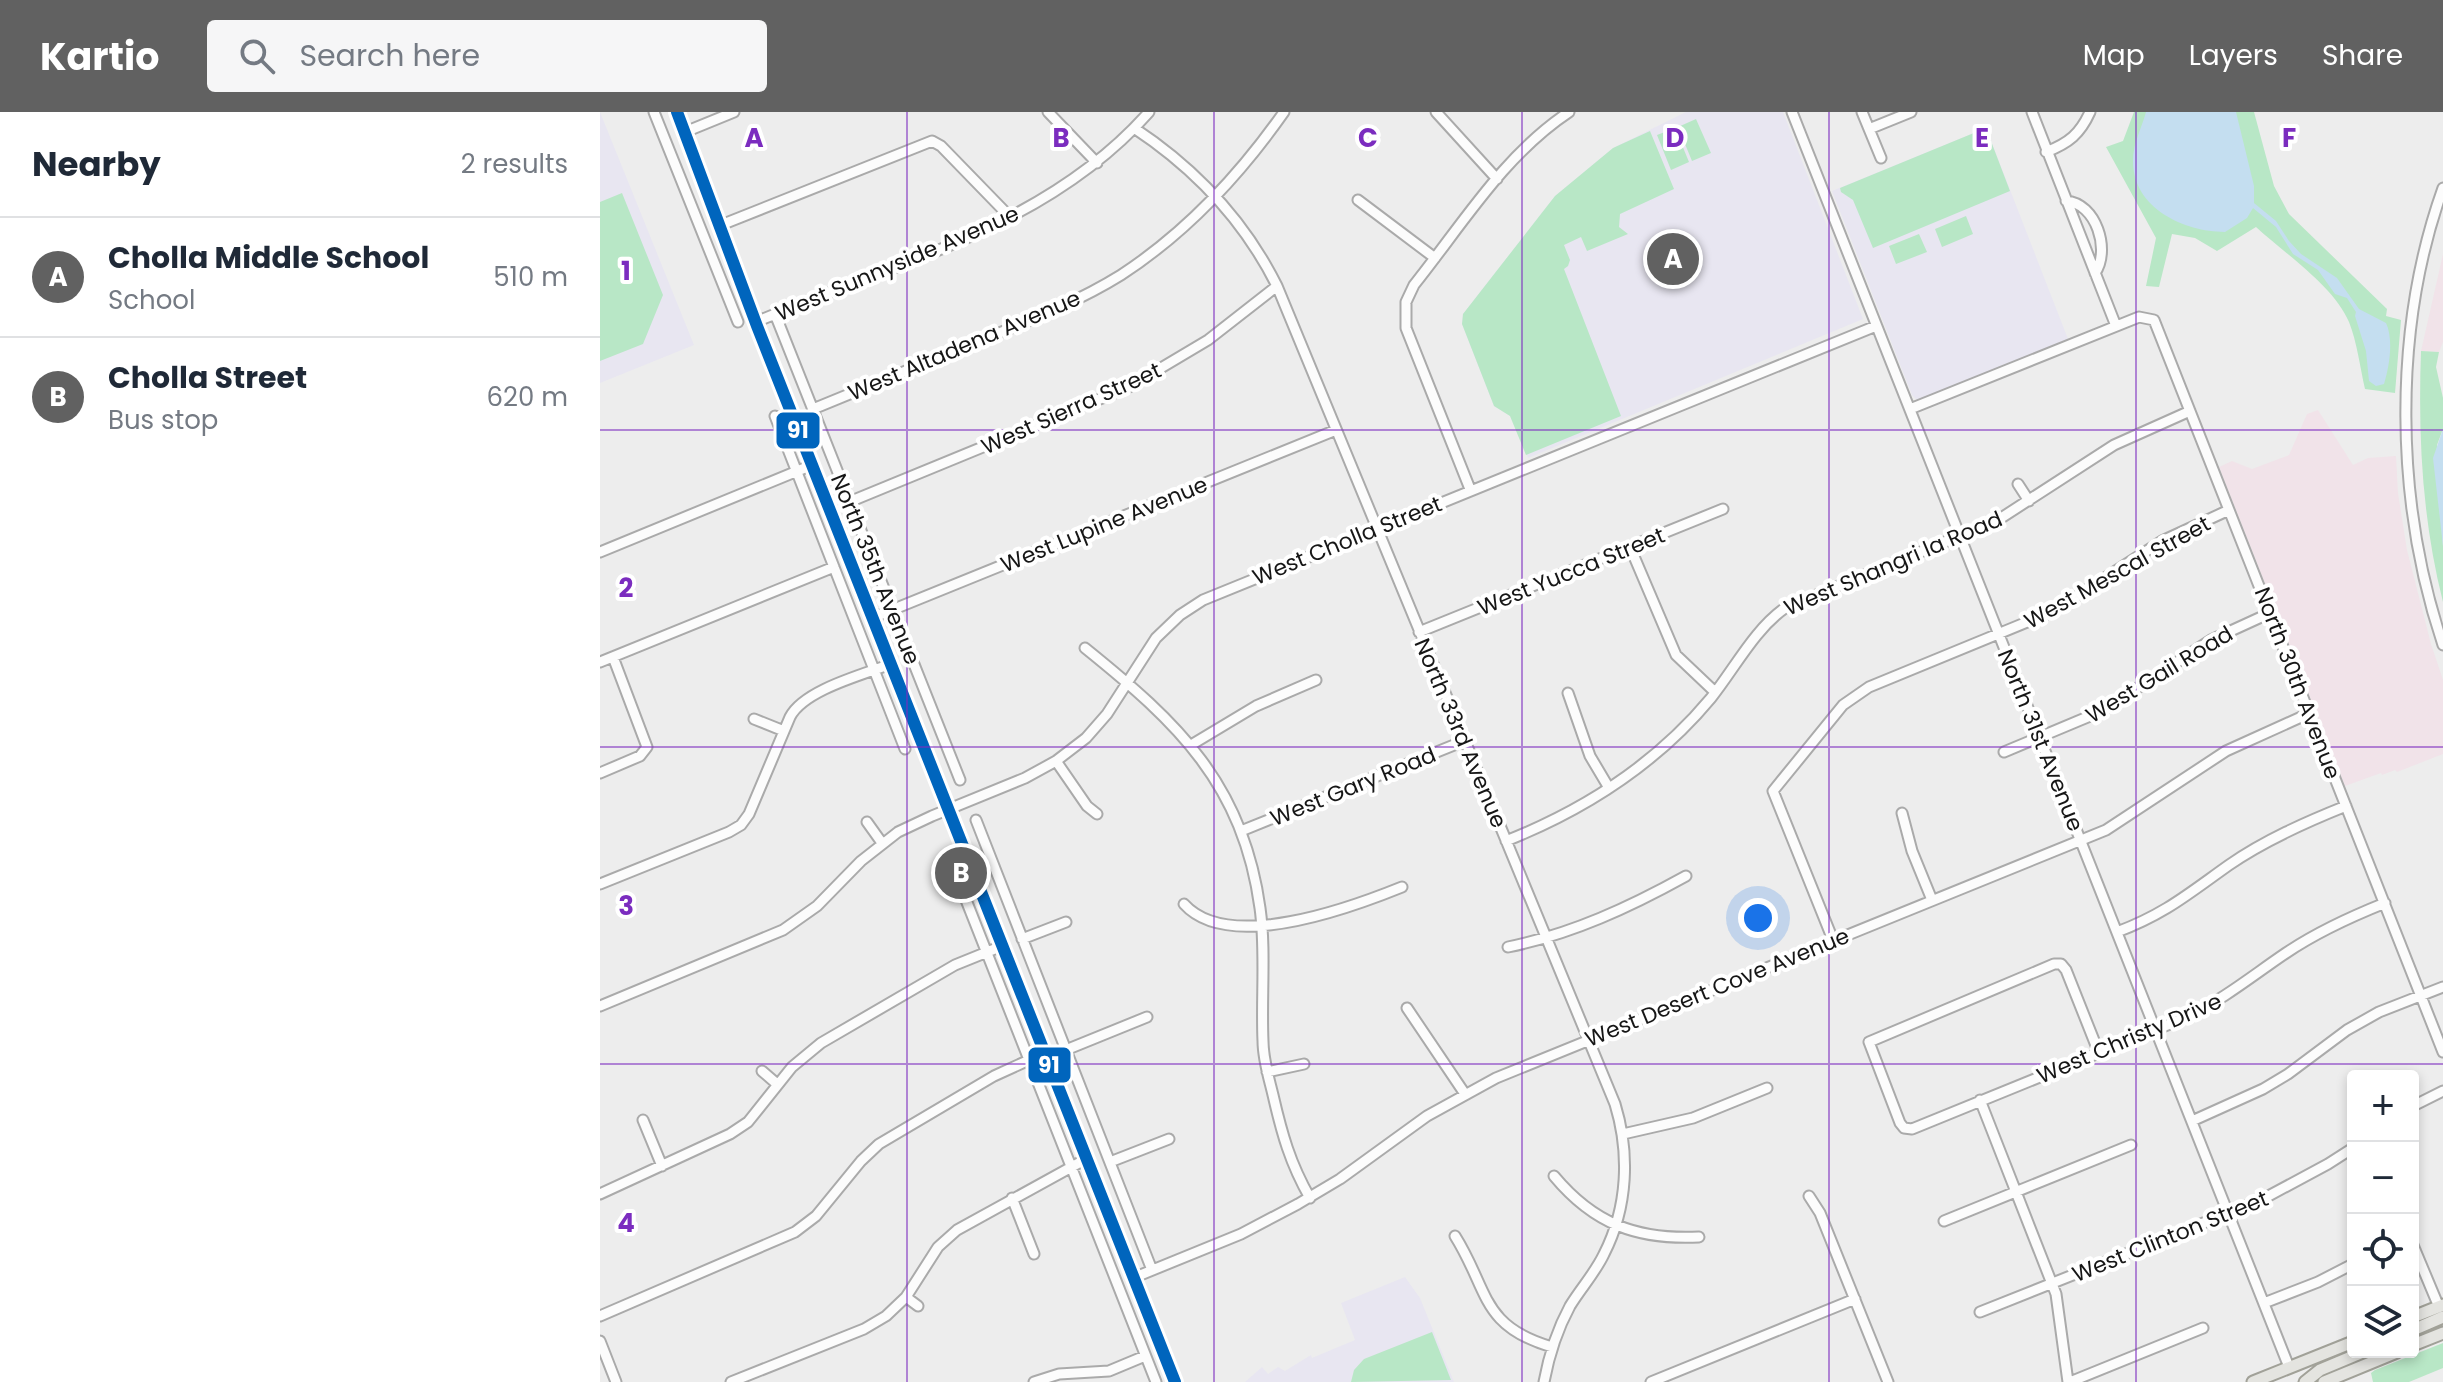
<!DOCTYPE html>
<html lang="en">
<head>
<meta charset="utf-8">
<style>
  :root { --surface:#fff; --page:#f6f6f7; --text:#1f2937; --muted:#747a83; --line:#e0e1e3; --accent:#616161 }
  body { margin:0; font-family:Poppins,sans-serif; background:var(--page); color:var(--text) }
  .controls { position:absolute; right:24px; bottom:24px; display:grid; overflow:hidden; border-radius:8px; box-shadow:0 4px 12px #0003 }
  .controls button { width:72px; height:72px; display:grid; place-items:center; padding:0; border:0; border-bottom:2px solid var(--line); background:var(--surface); color:var(--text); font:40px sans-serif }
  .you { position:absolute; left:1158px; top:806px; width:28px; height:28px; margin:-20px; border:6px solid #fff; border-radius:50%; background:#1a73e8; box-shadow:0 0 0 12px #1a73e833 }
  .badge { display:grid; place-items:center; width:52px; height:52px; border-radius:50%; background:var(--accent); color:#fff; font-size:26px; font-weight:700 }
  .pin { position:absolute; translate:-50% -50%; border:4px solid #fff; box-shadow:0 2px 8px #0006 }
  .list { margin:0; padding:0; list-style:none }
  h2 { display:flex; justify-content:space-between; align-items:center; height:104px; margin:0; padding:0 32px; font-size:34px }
  h2 small { font-size:26px; font-weight:400; color:var(--muted) }
  .list li { display:grid; grid-template-columns:52px 1fr auto; gap:24px; align-items:center; box-sizing:border-box; height:120px; padding:0 32px; border-top:2px solid var(--line) }
  .list b { display:block; font-size:30px; white-space:nowrap }
  .list p { margin:0; font-size:26px; white-space:nowrap; color:var(--muted) }
  .list em { font-size:26px; font-style:normal; color:var(--muted) }
  .icon { flex:none; width:44px; height:44px; fill:none; stroke:currentColor; stroke-width:2; stroke-linecap:round; stroke-linejoin:round }
  .map { position:relative; flex:none; width:1843px; height:1270px; overflow:hidden }
  header { display:flex; align-items:center; gap:48px; box-sizing:border-box; height:112px; padding:0 40px; background:var(--accent); color:#fff }
  header strong { font-size:38px }
  nav { display:flex; gap:44px; margin-inline-start:auto; font-size:28px }
  .search { width:560px; height:72px; background:var(--page); display:flex; align-items:center; gap:20px; box-sizing:border-box; padding:0 28px; border-radius:8px; color:var(--muted); font-size:30px }
  main { display:flex }
  aside { flex:1; background:var(--surface) }
  .map>svg:first-child { display:block }
</style>
</head>
<body>
<header>
<strong>Kartio</strong>
<div class="search"><svg class="icon" aria-label="search" viewBox="0 0 24 24"><circle cx="10" cy="10" r="6"/><path d="M15 15l6 6"/></svg>Search here</div>
<nav><a>Map</a><a>Layers</a><a>Share</a></nav>
</header>
<main>
<aside>
<h2>Nearby<small>2 results</small></h2>
<ul class="list">
<li><span class="badge">A</span><div><b>Cholla Middle School</b><p>School</p></div><em>510 m</em></li>
<li><span class="badge">B</span><div><b>Cholla Street</b><p>Bus stop</p></div><em>620 m</em></li>
</ul>
</aside>
<div class="map">
<svg width="1843" height="1270" viewBox="0 0 1843 1270">
  <rect width="100%" height="100%" fill="#ededed"/>
  <path fill="#f1e3e9" d="M1843 142V230L1839 240 1821 239Z
    M1718 298 1753 353 1768 346 1796 344 1798 381 1807 438 1831 532 1843 568V642L1797 660 1795 658 1782 663 1781 661 1745 674 1619 355 1632 349 1652 357 1689 343 1707 302Z"/>
  <path fill="#e8e6f1" d="M0 0 94 233 0 271Z
    M1086 0H1183L1263 207 928 346 910 304 894 294 862 212 863 202 955 84 1013 36Z
    M1386 16 1468 227 1323 287H1316L1312 283 1232 79Z
    M805 1165 820 1186 854 1270H645L662 1255 668 1262 678 1255 685 1259 711 1243 712 1246 755 1228 741 1191Z"/>
  <path fill="#b8e7c6" d="M1534 0H1654L1674 74 1689 102 1787 197 1786 204 1801 208 1795 281 1765 277C1760 255 1757 230 1749 210 1734 174 1684 141 1656 115L1617 139 1595 126 1572 122 1559 175 1546 174 1556 126 1506 35 1523 29Z
    M1096 7 1111 41 1092 49 1078 15Z
    M1075 16 1089 50 1071 58 1057 23Z
    M1386 16 1410 79 1273 136 1253 88 1241 80 1240 76Z
    M1050 19 1074 77 1020 102 1019 115 1028 122 987 139 981 125 964 133 970 148 968 154 964 157 1021 304 926 343 910 304 894 294 862 212 863 202 955 84 1013 36Z
    M22 81 63 183 43 232 0 249V90Z
    M1366 104 1373 122 1342 135 1335 117Z
    M1319 122 1327 140 1296 152 1289 134Z
    M1821 239 1839 240 1836 255 1843 286V317L1837 333 1843 434V490C1822 407 1818 324 1821 239Z
    M832 1220 851 1268 751 1270 754 1258 764 1247Z
    M1843 1231V1256L1809 1270H1773L1771 1261 1775 1258Z"/>
  <path fill="#c4def0" d="M1546 0H1636L1654 74V91L1676 109 1689 129 1701 142 1737 166 1759 197 1786 211C1794 228 1789 256 1784 272L1776 274 1769 269 1766 239 1755 204 1756 200 1747 186 1735 182 1718 158 1693 142 1676 115 1653 96 1647 106 1625 120C1584 120 1532 96 1533 48 1533 32 1542 15 1546 0Z
    M1843 317V434L1833 346Z"/>
  <g fill="none" stroke-linecap="round" stroke-linejoin="round">
    <g stroke="#aaa" stroke-width="13">
      <path id="minor" d="M54 0 138 210
        M448 0 497 51
        M836 0 897 67
        M1192 0 1689 1255
        M1262 0 1281 46
        M1432 0 1516 214
        M534 16C596 57 644 108 677 174L1015 992C1030 1041 1028 1095 1004 1142 995 1161 981 1176 970 1194 957 1218 949 1243 944 1270
        M1269 17 1311 0
        M85 20 134 0
        M1446 40C1469 31 1480 22 1490 0
        M1843 76C1792 219 1795 390 1843 533
        M758 88 835 146
        M1466 89C1496 91 1511 138 1495 161
        M121 113 332 29 341 34 410 105
        M175 202 360 668
        M156 210C292 152 448 115 549 0
        M213 297C267 275 322 252 377 230 426 210 476 191 521 163 587 120 639 64 684 0
        M1310 297 1539 205 1554 208 1843 940
        M175 304 305 637
        M1418 372 1429 389
        M870 377 806 216V190L814 173C862 113 904 43 969 0
        M249 390 529 275 608 228 677 174
        M1030 435 1076 543 1115 580
        M0 440 212 353
        M272 506 736 318
        M819 520 1123 397
        M485 536C578 611 643 672 660 796 666 838 661 886 663 929 663 948 669 966 673 983 682 1022 690 1051 710 1086
        M0 550 234 455
        M968 581 990 644 1009 676
        M154 607 184 619
        M591 633 656 594 716 568
        M1404 640 1502 599 1611 528 1670 501
        M456 649 487 694 497 702
        M0 661 40 644 47 635 13 545
        M1302 701 1312 739 1332 788
        M376 708 552 1158
        M267 710 282 731
        M641 719 864 629
        M906 729C984 698 1057 651 1111 586 1135 556 1154 518 1185 496L1398 408 1514 333 1590 299
        M355 760 556 1270
        M0 772 129 720 141 713 149 702 190 605C204 578 262 563 291 552
        M584 792C628 841 750 796 802 775
        M1517 820C1565 802 1588 782 1629 753 1665 728 1706 710 1746 694
        M422 827 466 810
        M1233 828 1173 679 1243 593 1269 575 1454 499 1562 429 1629 398
        M908 835C972 822 1030 795 1086 764
        M0 894 183 818 217 794 261 749 298 720 332 704 425 666 456 649 486 626 507 602 556 526 580 503 603 488 1276 214
        M807 896 865 982
        M1499 941 1466 858 1461 852H1454L1269 930 1300 1011 1304 1016 1312 1017 1587 905C1624 887 1652 864 1686 841 1717 820 1750 805 1785 791
        M446 946 547 905
        M162 959 177 972
        M667 960 704 952
        M1380 988 1456 1182 1468 1270
        M1813 994 1843 979
        M43 1008 62 1054
        M1592 1009 1663 977 1688 962 1747 918 1779 900 1843 875
        M1023 1022 1093 1006 1167 976
        M510 1050 569 1027
        M954 1064C994 1112 1037 1128 1099 1125
        M0 1082 130 1022 148 1010 192 955 221 931 355 853 402 834
        M1209 1084 1220 1101 1288 1270
        M412 1086 434 1142
        M1344 1109 1531 1033
        M855 1124C889 1178 880 1214 952 1235
        M1813 1133 1839 1195
        M533 1166 641 1122 698 1092 740 1067 827 1004 896 966 1506 718 1626 639 1710 601
        M306 1185 318 1194
        M1664 1191 1718 1170 1753 1152
        M1380 1200 1661 1088 1728 1052 1753 1036
        M0 1204 195 1120 216 1104 261 1049 279 1032 394 964 429 948
        M0 1229 16 1270
        M131 1270 264 1217 286 1204 306 1185 338 1135 357 1118 486 1047
        M434 1270 459 1262 509 1259 545 1244
        M1051 1270 1255 1187
        M1470 1270 1603 1216"/>
    </g>
    <g stroke="#a1a198" stroke-width="15">
      <path id="major" d="M77 0 157 214 575 1270
        M1813 1205 1843 1193
        M1813 1218 1843 1205
        M1813 1233 1843 1221
        M1653 1270 1753 1230
        M1705 1270 1720 1258 1763 1240
        M1724 1270 1797 1240"/>
    </g>
    <use href="#minor" stroke="#fcfcfc" stroke-width="9"/>
    <use href="#major" stroke="#e4e4e0" stroke-width="11"/>
    <g stroke="#fff" stroke-width="18">
      <path id="bus-1" d="M77 0 157 214 575 1270"/>
    </g>
    <use href="#bus-1" stroke="#0065bd" stroke-width="12"/>
  </g>
  <path fill="none" stroke="#7b2cbf" stroke-width="2" stroke-opacity="0.55" d="M307 0V1270M614 0V1270M922 0V1270M1229 0V1270M1536 0V1270M0 318H1843M0 635H1843M0 952H1843"/>
  <g text-anchor="middle" stroke-width="8" stroke-linejoin="round" paint-order="stroke">
    <g font-size="22" fill="#161616" stroke="#fff">
      <text transform="translate(297 151) rotate(-23)" y="8">West Sunnyside Avenue</text>
      <text transform="translate(364 233) rotate(-23)" y="8">West Altadena Avenue</text>
      <text transform="translate(471 296) rotate(-24)" y="8">West Sierra Street</text>
      <text transform="translate(504 412) rotate(-22)" y="8">West Lupine Avenue</text>
      <text transform="translate(747 428) rotate(-22)" y="8">West Cholla Street</text>
      <text transform="translate(1293 451) rotate(-23)" y="8">West Shangri la Road</text>
      <text transform="translate(276 457) rotate(68)" y="8">North 35th Avenue</text>
      <text transform="translate(971 459) rotate(-22)" y="8">West Yucca Street</text>
      <text transform="translate(1517 460) rotate(-29)" y="8">West Mescal Street</text>
      <text transform="translate(1559 562) rotate(-31)" y="8">West Gail Road</text>
      <text transform="translate(1698 571) rotate(69)" y="8">North 30th Avenue</text>
      <text transform="translate(861 621) rotate(67)" y="8">North 33rd Avenue</text>
      <text transform="translate(1441 628) rotate(68)" y="8">North 31st Avenue</text>
      <text transform="translate(753 674) rotate(-22)" y="8">West Gary Road</text>
      <text transform="translate(1117 875) rotate(-22)" y="8">West Desert Cove Avenue</text>
      <text transform="translate(1529 926) rotate(-23)" y="8">West Christy Drive</text>
      <text transform="translate(1570 1124) rotate(-22)" y="8">West Clinton Street</text>
    </g>
  </g>
  <g font-size="26" text-anchor="middle" font-weight="bold" fill="#7b2cbf" stroke="#fff" stroke-width="8" stroke-linejoin="round" paint-order="stroke">
    <text x="154" y="35">A</text>
    <text x="461" y="35">B</text>
    <text x="768" y="35">C</text>
    <text x="1075" y="35">D</text>
    <text x="1382" y="35">E</text>
    <text x="1689" y="35">F</text>
    <text x="26" y="168">1</text>
    <text x="26" y="485">2</text>
    <text x="26" y="803">3</text>
    <text x="26" y="1120">4</text>
  </g>
  <g stroke="#fff" stroke-width="3">
    <rect x="175" y="299" width="46" height="39" rx="8" fill="#0065bd"/>
    <rect x="427" y="934" width="45" height="38" rx="8" fill="#0065bd"/>
  </g>
  <g font-size="22" text-anchor="middle" font-weight="bold" fill="#fff">
    <text x="198" y="326">91</text>
    <text x="449" y="961">91</text>
  </g>
</svg>
<div class="controls">
<button>+</button>
<button>−</button>
<button><svg class="icon" aria-label="locate" viewBox="0 0 24 24"><circle cx="12" cy="12" r="6"/><path d="M12 2v4M12 18v4M2 12h4M18 12h4"/></svg></button>
<button><svg class="icon" aria-label="layers" viewBox="0 0 24 24"><path d="M12 4l9 5-9 5-9-5zM3 14l9 5 9-5"/></svg></button>
</div>
<div class="you"></div>
<div class="pin badge" style="left:1073px;top:147px">A</div>
<div class="pin badge" style="left:361px;top:761px">B</div>
</div>
</main>
</body>
</html>
